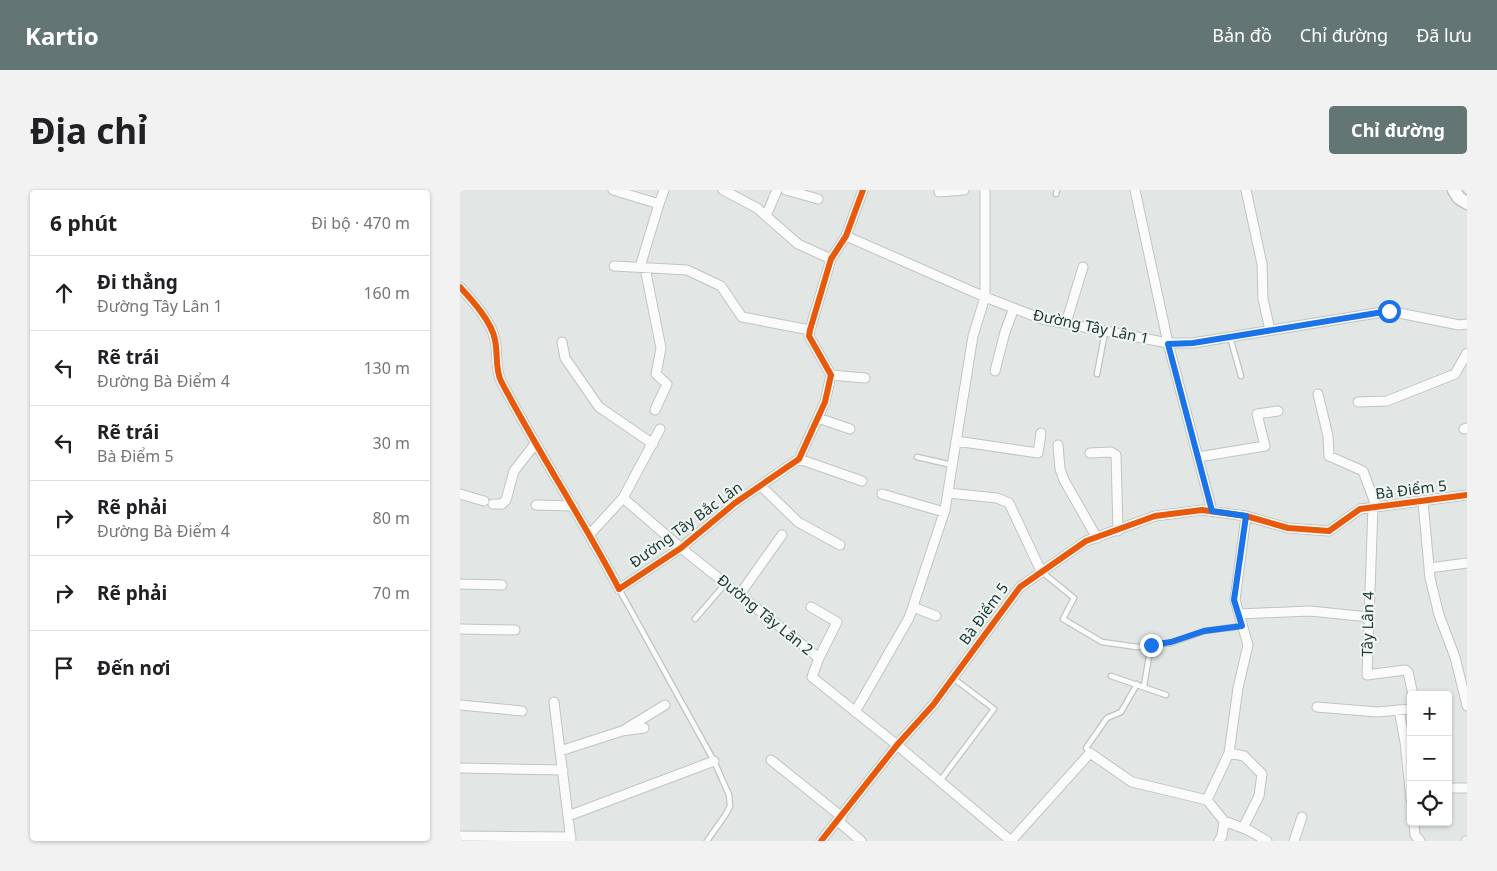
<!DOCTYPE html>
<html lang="vi">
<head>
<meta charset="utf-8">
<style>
  :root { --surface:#fff; --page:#f2f2f2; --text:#202124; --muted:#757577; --line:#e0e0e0; --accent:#647673 }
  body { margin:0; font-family:"Noto Sans",sans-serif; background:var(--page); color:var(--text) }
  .controls { position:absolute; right:15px; bottom:15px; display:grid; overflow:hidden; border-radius:5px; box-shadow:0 1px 4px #0004 }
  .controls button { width:45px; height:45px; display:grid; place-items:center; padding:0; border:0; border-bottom:1px solid var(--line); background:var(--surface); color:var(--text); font:25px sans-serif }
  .stop { position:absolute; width:15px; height:15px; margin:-11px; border:4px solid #1a73e8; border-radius:50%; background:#fff }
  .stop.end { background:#1a73e8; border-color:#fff; box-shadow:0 1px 5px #0008 }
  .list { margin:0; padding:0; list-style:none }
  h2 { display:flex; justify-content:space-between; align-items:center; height:65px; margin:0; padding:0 20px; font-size:21px }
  h2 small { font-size:16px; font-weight:400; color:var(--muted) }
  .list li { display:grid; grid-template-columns:32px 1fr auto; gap:15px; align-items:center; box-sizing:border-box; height:75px; padding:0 20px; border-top:1px solid var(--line) }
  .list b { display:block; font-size:19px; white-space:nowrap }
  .list p { margin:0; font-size:16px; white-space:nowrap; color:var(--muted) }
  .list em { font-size:16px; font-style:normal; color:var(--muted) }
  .icon { flex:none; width:28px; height:28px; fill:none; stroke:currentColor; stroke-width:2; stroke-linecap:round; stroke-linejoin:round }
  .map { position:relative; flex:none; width:1007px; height:651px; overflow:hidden; border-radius:5px }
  header { display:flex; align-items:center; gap:30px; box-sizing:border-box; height:70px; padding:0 25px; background:var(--accent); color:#fff }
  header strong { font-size:24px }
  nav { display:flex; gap:28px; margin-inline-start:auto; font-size:18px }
  .intro { display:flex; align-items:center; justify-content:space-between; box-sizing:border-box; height:120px; padding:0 30px }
  h1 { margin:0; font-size:35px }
  .button { padding:12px 22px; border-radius:5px; background:var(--accent); color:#fff; font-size:18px; font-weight:700 }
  main { display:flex; gap:30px; padding:0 30px }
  aside { flex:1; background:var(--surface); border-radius:5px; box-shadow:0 1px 4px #0004 }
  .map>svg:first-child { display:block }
</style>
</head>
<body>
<header>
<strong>Kartio</strong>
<nav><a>Bản đồ</a><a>Chỉ đường</a><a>Đã lưu</a></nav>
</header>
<div class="intro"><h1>Địa chỉ</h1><a class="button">Chỉ đường</a></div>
<main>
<aside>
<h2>6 phút<small>Đi bộ · 470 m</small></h2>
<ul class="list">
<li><svg class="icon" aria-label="ahead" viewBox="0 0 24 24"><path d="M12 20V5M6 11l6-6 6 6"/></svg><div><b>Đi thẳng</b><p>Đường Tây Lân 1</p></div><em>160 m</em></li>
<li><svg class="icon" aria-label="left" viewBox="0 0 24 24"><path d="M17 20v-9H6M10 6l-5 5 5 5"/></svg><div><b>Rẽ trái</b><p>Đường Bà Điểm 4</p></div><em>130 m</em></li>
<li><svg class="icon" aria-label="left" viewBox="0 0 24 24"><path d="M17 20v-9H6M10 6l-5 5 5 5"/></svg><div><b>Rẽ trái</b><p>Bà Điểm 5</p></div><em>30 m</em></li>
<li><svg class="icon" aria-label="right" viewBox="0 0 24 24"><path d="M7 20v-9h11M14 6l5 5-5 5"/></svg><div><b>Rẽ phải</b><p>Đường Bà Điểm 4</p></div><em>80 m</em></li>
<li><svg class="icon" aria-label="right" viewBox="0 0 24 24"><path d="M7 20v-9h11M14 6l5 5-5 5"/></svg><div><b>Rẽ phải</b></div><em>70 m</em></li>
<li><svg class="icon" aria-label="arrive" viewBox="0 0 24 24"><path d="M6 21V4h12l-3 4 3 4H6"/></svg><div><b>Đến nơi</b></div></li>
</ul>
</aside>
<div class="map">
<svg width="1007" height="651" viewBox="0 0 1007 651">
  <rect width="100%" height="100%" fill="#e2e7e5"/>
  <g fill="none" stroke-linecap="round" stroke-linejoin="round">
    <g stroke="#bfc4c2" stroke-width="7">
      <path id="service" d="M596 4 597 0
        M770 147 781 186
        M637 184 645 142
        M457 267 492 275
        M582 382 614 408 603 429 642 452 677 457 711 453 744 441 782 436
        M159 399 254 571 269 605 270 616 266 624 247 651
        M235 429 265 394
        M651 486 706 505
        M684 496 691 455
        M630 562 626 558 647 528 661 522 677 494
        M480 591 534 519 493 488"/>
    </g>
    <g stroke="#bfc4c2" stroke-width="11">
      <path id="minor" d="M153 0 199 14 204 0
        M263 0 297 18 338 54 371 69
        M326 0 358 9
        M675 0 708 153 752 321
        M786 0 802 74 803 109 810 140
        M479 2 504 0
        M306 26 317 0
        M386 46 525 107 582 129 708 153H733L929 121 999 135 1007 134
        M154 76 227 80 261 96 282 127 350 140
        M180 77 199 14
        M185 78 201 158 196 184 207 194 195 220
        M0 97C12 110 32 132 35 150 38 163 35 179 41 191 78 262 122 328 159 399L221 358 275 313 339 269 365 212 371 185 349 146 350 140 371 69 386 46 403 0
        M606 133 623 77
        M102 152 105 168 139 217 193 254
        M535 181 545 142 554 118
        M371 185 405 188
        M858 204 868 246 869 266 903 281 916 316
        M898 212 927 211 995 184 1007 163
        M358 228 390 239
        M1004 239 1007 238
        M496 251 578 263 581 243
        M598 255 600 279 604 290 637 348
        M630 263 651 262 656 265 658 341
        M738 267 805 256 797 224 818 221
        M339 269 402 291
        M301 296 338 332 380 355
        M488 303 537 308 549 313 581 381
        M0 304 24 311
        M422 304 484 322
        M163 308 221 358 359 468 352 487 437 555 551 651
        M963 312 970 388 979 425 995 467 1007 516
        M33 314H42L46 310 54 281 75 254
        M76 315 113 316
        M913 316 907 485 945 480 948 482 953 505
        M130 344 163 308 200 239
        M969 378 1007 373
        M0 394 42 395
        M280 404 322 345
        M351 417 377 432 359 468
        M453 417 476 426
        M779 424 850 421 909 427
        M0 439 55 440
        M94 512 111 651
        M0 515 62 521
        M857 517 917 522 951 519
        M939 520 945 552 951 609
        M395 522 449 428 485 320 513 146 525 107V0
        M164 540 205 515
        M100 561 162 541 184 538
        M769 563 784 566 802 584 799 606 783 638
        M311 570 382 627
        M0 578 103 580
        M991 598H1007
        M747 610 769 563 778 498 788 455 775 410 786 326
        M108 626 254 571
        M378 631 401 651
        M764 631 788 640 807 651
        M954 632 955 645 960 651
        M0 646 111 647
        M361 651 437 555 473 515 560 397 626 351 695 326 742 320 786 326 828 338 869 341 900 319 1007 305
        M551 651 630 563 672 592 747 610 764 631 762 646 759 651
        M834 651 842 627
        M1006 651H1007"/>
    </g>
    <g stroke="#bdc5c3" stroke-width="15">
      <path id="secondary" d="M994 0 999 8 1007 13"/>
    </g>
    <use href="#service" stroke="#fbfbfb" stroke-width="4.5"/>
    <use href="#minor" stroke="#fbfbfb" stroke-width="9"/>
    <use href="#secondary" stroke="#fbfbfb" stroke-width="12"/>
    <g stroke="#eff6f4" stroke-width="9">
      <path id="cycleway" d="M0 97C12 110 32 132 35 150 38 163 35 179 41 191 78 262 122 328 159 399L221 358 275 313 339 269 365 212 371 185 349 146 350 140 371 69 386 46 403 0
        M361 651 437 555 473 515 560 397 626 351 695 326 742 320 786 326 828 338 869 341 900 319 1007 305"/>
    </g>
    <use href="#cycleway" stroke="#e8590c" stroke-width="6"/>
  </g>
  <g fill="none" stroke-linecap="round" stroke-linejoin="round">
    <path stroke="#1a73e8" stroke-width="6" d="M691 455 711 452 744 441 782 436 774 410 786 326 752 321 708 154 733 153 929 121"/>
  </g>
  <g text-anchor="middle" stroke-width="4" stroke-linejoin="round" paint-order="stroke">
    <g font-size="15" fill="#203936" stroke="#eff6f4">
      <text transform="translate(631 137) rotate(12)" y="5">Đường Tây Lân 1</text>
      <text transform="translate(951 300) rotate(-7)" y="5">Bà Điểm 5</text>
      <text transform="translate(226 335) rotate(-36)" y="5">Đường Tây Bắc Lân</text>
      <text transform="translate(524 424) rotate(-54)" y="5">Bà Điểm 5</text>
      <text transform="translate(305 425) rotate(39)" y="5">Đường Tây Lân 2</text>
      <text transform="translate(908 434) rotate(-89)" y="5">Tây Lân 4</text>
    </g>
  </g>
</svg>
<div class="controls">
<button>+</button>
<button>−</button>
<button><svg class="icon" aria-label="locate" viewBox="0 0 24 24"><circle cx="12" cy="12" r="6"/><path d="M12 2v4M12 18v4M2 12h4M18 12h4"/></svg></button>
</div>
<div class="stop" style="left:929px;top:121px"></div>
<div class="stop end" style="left:691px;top:455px"></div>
</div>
</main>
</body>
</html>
